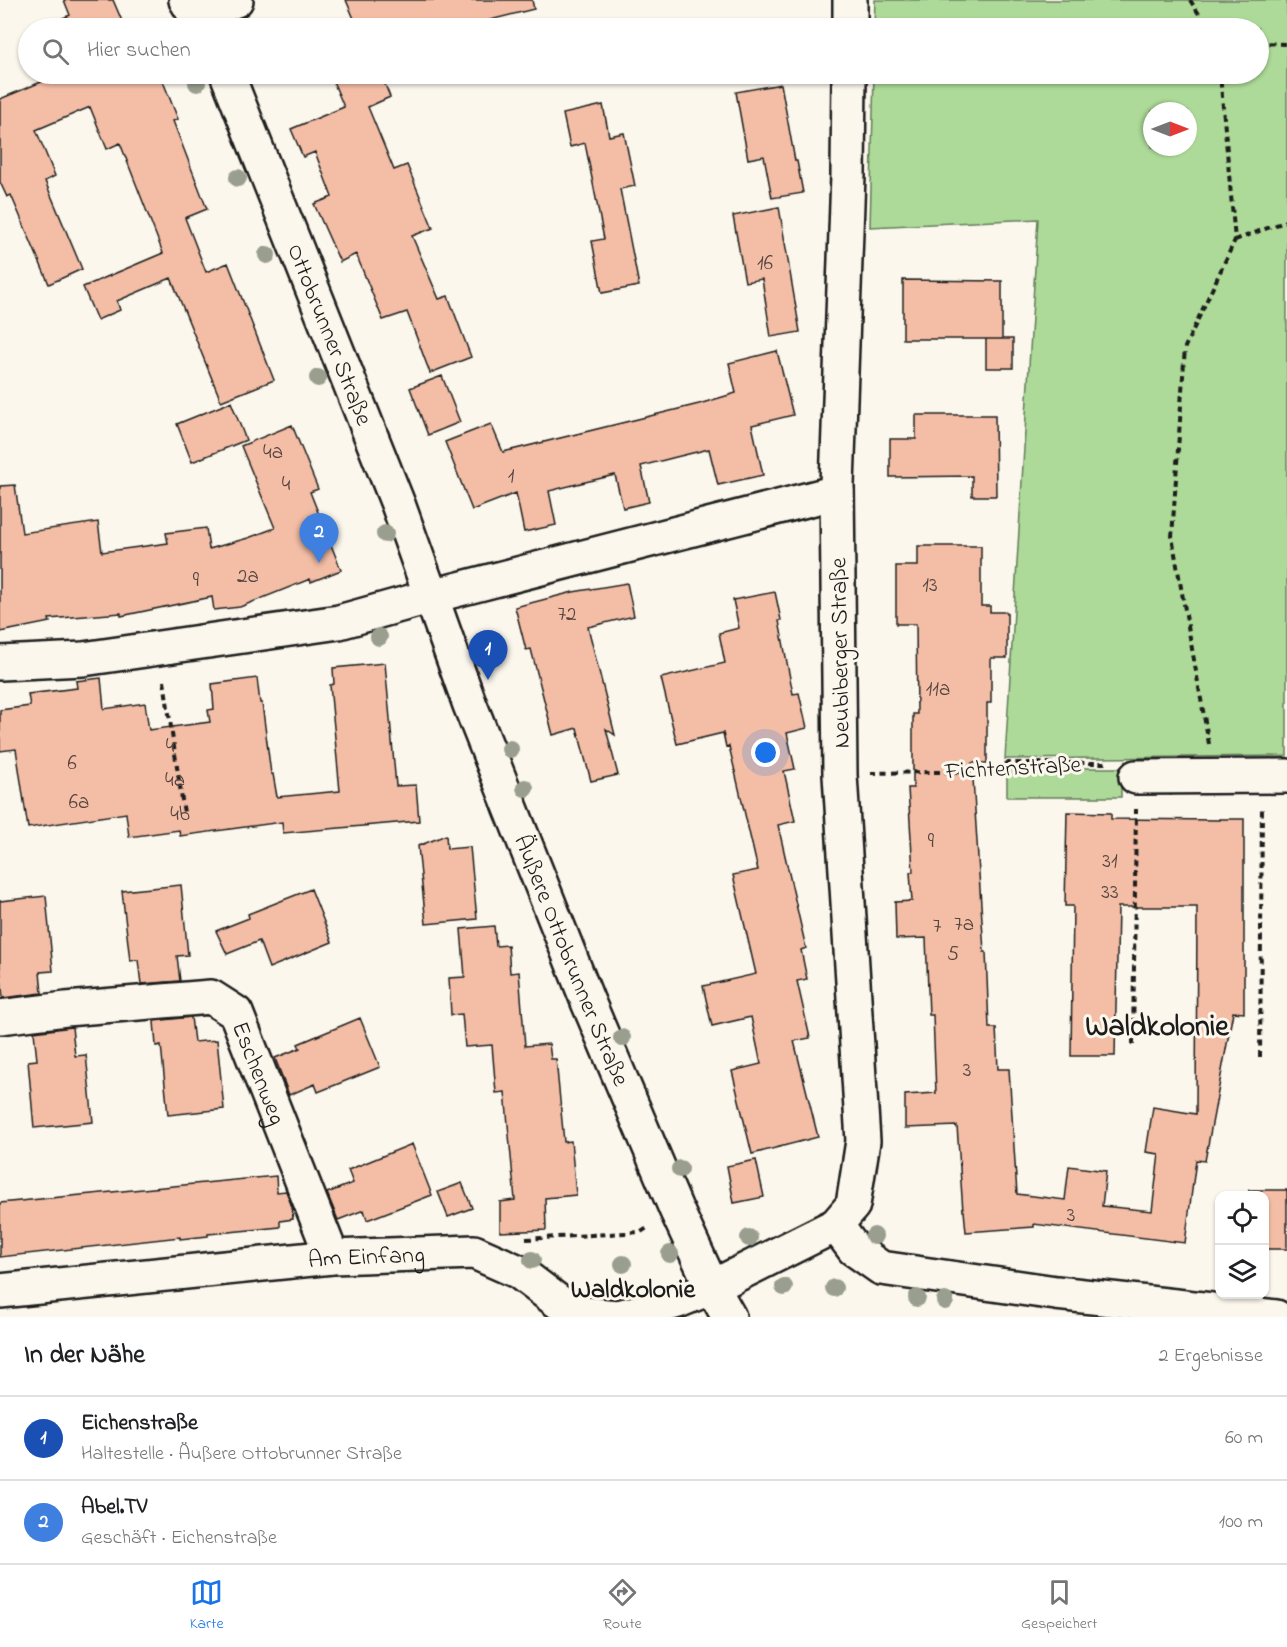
<!DOCTYPE html>
<html lang="de">
<head>
<meta charset="utf-8">
<style>
  :root { --surface:#fff; --page:#f2f2f2; --text:#202124; --muted:#757577; --line:#e0e0e0; --accent:#1a73e8 }
  body { margin:0; font-family:"Indie Flower",sans-serif; background:var(--page); color:var(--text) }
  .controls { position:absolute; right:18px; bottom:18px; display:grid; overflow:hidden; border-radius:12px; box-shadow:0 2px 4px #0004 }
  .controls button { width:54px; height:54px; display:grid; place-items:center; padding:0; border:0; border-bottom:2px solid var(--line); background:var(--surface); color:var(--text); font:30px sans-serif }
  .compass { position:absolute; left:1143px; top:102px; width:54px; height:54px; border-radius:50%; background:var(--surface); box-shadow:0 2px 4px #0004; rotate:90deg }
  .you { position:absolute; left:766px; top:753px; width:21px; height:21px; margin:-15px; border:4px solid #fff; border-radius:50%; background:#1a73e8; box-shadow:0 0 0 9px #1a73e833 }
  .badge { display:grid; place-items:center; width:39px; height:39px; border-radius:50%; background:var(--accent); color:#fff; font-size:20px; font-weight:700 }
  .pin { position:absolute; translate:-50% -50px; filter:drop-shadow(0 2px 3px #0008) }
  .pin::after { content:''; position:absolute; top:32px; width:21px; height:18px; background:inherit; clip-path:polygon(0 0,100% 0,50% 100%) }
  .list { margin:0; padding:0; list-style:none }
  h2 { display:flex; justify-content:space-between; align-items:center; height:78px; margin:0; padding:0 24px; font-size:26px }
  h2 small { font-size:20px; font-weight:400; color:var(--muted) }
  .list li { display:grid; grid-template-columns:39px 1fr auto; gap:18px; align-items:center; box-sizing:border-box; height:84px; padding:0 24px; border-top:2px solid var(--line) }
  .list b { display:block; font-size:22px; white-space:nowrap }
  .list p { margin:0; font-size:20px; white-space:nowrap; color:var(--muted) }
  .list em { font-size:20px; font-style:normal; color:var(--muted) }
  .icon { flex:none; width:33px; height:33px; fill:none; stroke:currentColor; stroke-width:2; stroke-linecap:round; stroke-linejoin:round }
  .map { position:relative; flex:none; width:1287px; height:1317px; overflow:hidden }
  .search { position:absolute; background:var(--surface); box-shadow:0 2px 4px #0004; left:18px; right:18px; top:18px; height:66px; display:flex; align-items:center; gap:15px; box-sizing:border-box; padding:0 21px; border-radius:33px; color:var(--muted); font-size:22px }
  .sheet { height:246px; background:var(--surface) }
  nav { display:flex; justify-content:space-around; align-items:center; box-sizing:border-box; height:84px; border-top:2px solid var(--line); background:var(--surface); font-size:16px; color:var(--muted) }
  nav a { display:grid; justify-items:center; gap:3px }
  nav .on { color:var(--accent) }
  .map>svg:first-child { display:block }
</style>
</head>
<body>
<div class="map">
<svg width="1287" height="1317" viewBox="0 0 1287 1317">
  <rect width="100%" height="100%" fill="#fbf7ec"/>
  <filter id="ink" filterUnits="userSpaceOnUse"><feTurbulence type="fractalNoise" baseFrequency=".0167" numOctaves="2"/><feDisplacementMap in="SourceGraphic" scale="12" xChannelSelector="R" yChannelSelector="G"/><feConvolveMatrix kernelMatrix="1 2 1 2 8 2 1 2 1" color-interpolation-filters="sRGB"/></filter>
  <g filter="url(#ink)">
    <path fill="#adda98" stroke="#647b5a" stroke-width="1.5" fill-rule="evenodd" d="M875 0H1287V756L1005 759 1038 219 870 227 874 74H1258V28H874ZM1152 111H1188V147H1152Z
      M1007 768H1121V797H1007Z"/>
    <path fill="#f4bea6" stroke="#1c1c1c" stroke-width="1.5" d="M64 0H113L125 28H59L56 21 70 15Z
      M346 0H532L534 9 474 24 475 28H358Z
      M44 74H160L178 119 173 121 207 209 185 218 206 272 228 263 274 380 221 401 171 278 117 301 120 310 97 320 83 287 163 253 120 143 107 149 90 107 36 130 55 176 45 181 82 269 49 284 11 195 7 197 0 182V99L46 80Z
      M330 74H381L390 97 368 107 394 170 407 165 433 228 412 236 439 299 448 296 471 357 430 373 407 312 383 320 356 254 340 262 314 204 332 197 315 152 303 157 291 129 344 107Z
      M781 84 795 161H797L803 193 772 198 764 156 748 159 736 92Z
      M603 105 609 136 624 133 635 186 620 189 639 286 602 293 592 241 604 239 585 143 570 147 563 114Z
      M779 207 800 332 771 337 762 279 745 282 733 216Z
      M903 280 1002 281V339H903Z
      M986 339H1013V368H986Z
      M777 351 793 415 752 425 763 475 718 485 709 449 676 457 641 466 649 502 623 508 615 475 581 483 549 491 556 525 524 532 516 493 472 510 445 442 491 424 503 452 699 404 736 393 729 363Z
      M442 376 460 422 428 435 410 388Z
      M231 402 246 440 192 462 177 424Z
      M916 415H995L996 496H972V476L890 477V439H916Z
      M292 425 318 489 310 492 341 570 311 582 310 579 240 607 214 610 212 597 121 616V613L49 619 50 622 0 632V486L15 485 22 533 98 522 102 552 168 543 166 533 206 528 209 549 248 538 275 528 241 446Z
      M918 546H981V606H990V612H1007V658H991V703H987V763H972L984 952H986L989 1028H996L998 1069H1009L1017 1194 1065 1200 1069 1166 1106 1171 1102 1206 1152 1211 1159 1154 1146 1152 1153 1107 1196 1114 1197 907H1118L1115 1056H1071L1073 906H1065L1067 812 1111 813V819L1219 820V819H1244V1013L1233 1012 1205 1161 1196 1160 1185 1243 1034 1224V1227L966 1232 964 1211H963L957 1126 905 1128V1095L936 1093 933 1015H929L926 938 896 939 895 902 912 901 910 872H913L908 788H913V714H917L916 624H896V566H918Z
      M627 583 634 616 588 627 615 735 606 729 618 775 591 781 577 728 553 735 531 649 526 650 515 607 573 592Z
      M775 592 781 620 779 621 793 694 799 693 807 728 787 733 795 769 784 771 795 821 778 825 806 948 801 950 807 979 797 981 810 1038 794 1041 818 1137 752 1154 732 1071 761 1064 751 1017 712 1026 703 986 756 974 733 875 758 870 729 746 726 747 723 733 677 744 661 678 725 663 719 633 739 628 733 600Z
      M385 663 396 786 416 785 419 821 283 833 282 822 180 836 179 830 129 837 126 813 28 828 16 749 0 751V710L30 706 28 694 77 688 76 681 101 678 104 709 145 703 149 730 210 722 208 710 214 709 212 684 257 678 260 703H262L271 774H273L277 797 340 791 330 685 334 684 333 668Z
      M446 835 447 849 470 847 477 919 426 924 418 846Z
      M181 885 188 955 177 956 180 981 141 984 138 960 130 961 122 891Z
      M311 889 332 942 269 968 259 941 227 954 216 931 249 918 248 914Z
      M46 896 53 971 40 972 42 993 3 998 0 967V901Z
      M494 926 496 946 508 945 510 973 519 972 525 1046 549 1044 551 1059H556L564 1142 571 1141 576 1195 545 1198 546 1230 500 1232V1202L515 1200 505 1092 496 1093 492 1045 465 1047 462 1014 451 1015 449 978 465 977 461 929Z
      M191 1017 194 1042 217 1040 224 1109 168 1115 161 1045 156 1046 154 1021Z
      M360 1018 380 1067 318 1092 315 1084 289 1095 275 1058 300 1048 298 1044Z
      M72 1027 75 1056 86 1055 93 1122 34 1128 28 1061 37 1060 34 1032Z
      M412 1144 432 1195 367 1220 364 1210 338 1220 327 1193 353 1183 348 1170Z
      M756 1160 764 1197 734 1203 727 1166Z
      M276 1176 277 1192 286 1191 292 1207 293 1219 280 1221V1227L208 1234V1236L180 1239V1237L0 1257V1203Z
      M462 1183 472 1208 448 1217 438 1192Z
      M1249 1190H1287V1249H1264V1196H1249Z"/>
    <g fill="none" stroke-linecap="round" stroke-linejoin="round">
      <g stroke="#1c1c1c" stroke-width="38">
        <g id="street">
          <path d="M196 16 236 0"/>
          <path d="M0 663 83 659 339 622 432 596 837 492"/>
          <path d="M1136 777 1287 776"/>
          <path id="s1" d="M0 1017 66 1009 211 997 236 1013 332 1257"/>
          <path d="M836 1225 854 1249 881 1268 1056 1293 1276 1317"/>
          <path id="s2" d="M0 1291 332 1257 474 1252 519 1272 564 1306 585 1314 617 1317 648 1310 678 1301 712 1287"/>
        </g>
      </g>
      <g stroke="#1c1c1c" stroke-width="38">
        <g id="secondary">
          <path d="M186 0 203 28"/>
          <path d="M850 28V0"/>
          <path id="s3" d="M227 74 398 504 470 705 588 1002 676 1209 712 1287 729 1317"/>
          <path d="M712 1287 836 1225 853 1205 863 1141 840 775 837 485 848 175 849 74"/>
        </g>
      </g>
      <path stroke="#1c1c1c" stroke-width="4" stroke-dasharray="6 4.5" stroke-linecap="butt" d="M1190 0 1208 28
        M1258 43 1287 44
        M1235 240 1287 221
        M164 681 184 813
        M1209 744 1172 537 1185 347 1235 240 1220 74
        M871 773 996 771 1007 763H1107
        M1133 1045 1136 809
        M1260 1057 1262 807
        M526 1239 641 1232 649 1227"/>
      <use href="#street" stroke="#fbf7ec" stroke-width="33"/>
      <use href="#secondary" stroke="#fbf7ec" stroke-width="33"/>
    </g>
    <g fill="#999e8e">
      <circle cx="197" cy="83" r="9"/>
      <circle cx="238" cy="178" r="9"/>
      <circle cx="267" cy="255" r="9"/>
      <circle cx="318" cy="378" r="9"/>
      <circle cx="385" cy="534" r="9"/>
      <circle cx="379" cy="637" r="9"/>
      <circle cx="510" cy="749" r="9"/>
      <circle cx="525" cy="788" r="9"/>
      <circle cx="622" cy="1038" r="9"/>
      <circle cx="680" cy="1169" r="9"/>
      <circle cx="874" cy="1236" r="9"/>
      <circle cx="749" cy="1238" r="9"/>
      <circle cx="670" cy="1254" r="9"/>
      <circle cx="532" cy="1260" r="9"/>
      <circle cx="623" cy="1264" r="9"/>
      <circle cx="784" cy="1287" r="9"/>
      <circle cx="834" cy="1288" r="9"/>
      <circle cx="917" cy="1298" r="9"/>
      <circle cx="945" cy="1301" r="9"/>
    </g>
  </g>
  <g text-anchor="middle" stroke-width="6" stroke-linejoin="round" paint-order="stroke">
    <g font-size="21" fill="#52443e">
      <text x="765" y="269">16</text>
      <text x="273" y="458">4a</text>
      <text x="511" y="482">1</text>
      <text x="286" y="490">4</text>
      <text x="248" y="582">2a</text>
      <text x="196" y="586">9</text>
      <text x="930" y="591">13</text>
      <text x="567" y="620">72</text>
      <text x="938" y="695">11a</text>
      <text x="170" y="752">4</text>
      <text x="72" y="769">6</text>
      <text x="175" y="786">4a</text>
      <text x="79" y="808">6a</text>
      <text x="180" y="820">4b</text>
      <text x="931" y="847">9</text>
      <text x="1110" y="867">31</text>
      <text x="1110" y="898">33</text>
      <text x="964" y="930">7a</text>
      <text x="937" y="932">7</text>
      <text x="953" y="960">5</text>
      <text x="967" y="1076">3</text>
      <text x="1071" y="1221">3</text>
    </g>
    <g font-size="24" fill="#1c1c1c" stroke="#fbf7ec">
      <text dy="8" stroke="none"><textPath href="#s3" startOffset="280">Ottobrunner Straße</textPath></text>
      <text transform="translate(839 653) rotate(-91)" y="8">Neubiberger Straße</text>
      <text transform="translate(1013 767) rotate(-3)" y="8">Fichtenstraße</text>
      <text dy="8" stroke="none"><textPath href="#s3" startOffset="951">Äußere Ottobrunner Straße</textPath></text>
      <text dy="8" stroke="none"><textPath href="#s1" startOffset="306">Eschenweg</textPath></text>
      <text dy="8" stroke="none"><textPath href="#s2" startOffset="368">Am Einfang</textPath></text>
    </g>
    <g font-size="26" font-weight="bold" fill="#1c1c1c" stroke="#fbf7ec">
      <text x="633" y="1297">Waldkolonie</text>
    </g>
    <g font-size="30" font-weight="bold" fill="#1c1c1c" stroke="#fbf7ec">
      <text x="1157" y="1035">Waldkolonie</text>
    </g>
  </g>
</svg>
<div class="controls">
<button><svg class="icon" aria-label="locate" viewBox="0 0 24 24"><circle cx="12" cy="12" r="6"/><path d="M12 2v4M12 18v4M2 12h4M18 12h4"/></svg></button>
<button><svg class="icon" aria-label="layers" viewBox="0 0 24 24"><path d="M12 4l9 5-9 5-9-5zM3 14l9 5 9-5"/></svg></button>
</div>
<svg class="compass" viewBox="-18 -18 36 36"><path d="M0-13l5 13h-10z" fill="#e53935"/><path d="M0 13l5-13h-10z" fill="#757577"/></svg>
<div class="you"></div>
<div class="pin badge" style="left:488px;top:680px;background:#1a4fb4">1</div>
<div class="pin badge" style="left:319px;top:563px;background:#3f7fe0">2</div>
<div class="search"><svg class="icon" aria-label="search" viewBox="0 0 24 24"><circle cx="10" cy="10" r="6"/><path d="M15 15l6 6"/></svg>Hier suchen</div>
</div>
<section class="sheet">
<h2>In der Nähe<small>2 Ergebnisse</small></h2>
<ul class="list">
<li><span class="badge" style="background:#1a4fb4">1</span><div><b>Eichenstraße</b><p>Haltestelle · Äußere Ottobrunner Straße</p></div><em>60 m</em></li>
<li><span class="badge" style="background:#3f7fe0">2</span><div><b>Abel.TV</b><p>Geschäft · Eichenstraße</p></div><em>100 m</em></li>
</ul>
</section>
<nav>
<a class="on"><svg class="icon" aria-label="map" viewBox="0 0 24 24"><path d="M3 6l6-2 6 2 6-2v14l-6 2-6-2-6 2zM9 4v14M15 6v14"/></svg>Karte</a>
<a><svg class="icon" aria-label="directions" viewBox="0 0 24 24"><path d="M12 3l9 9-9 9-9-9zM9 14v-3h6M13 9l2 2-2 2"/></svg>Route</a>
<a><svg class="icon" aria-label="saved" viewBox="0 0 24 24"><path d="M7 4h10v16l-5-4-5 4z"/></svg>Gespeichert</a>
</nav>
</body>
</html>
